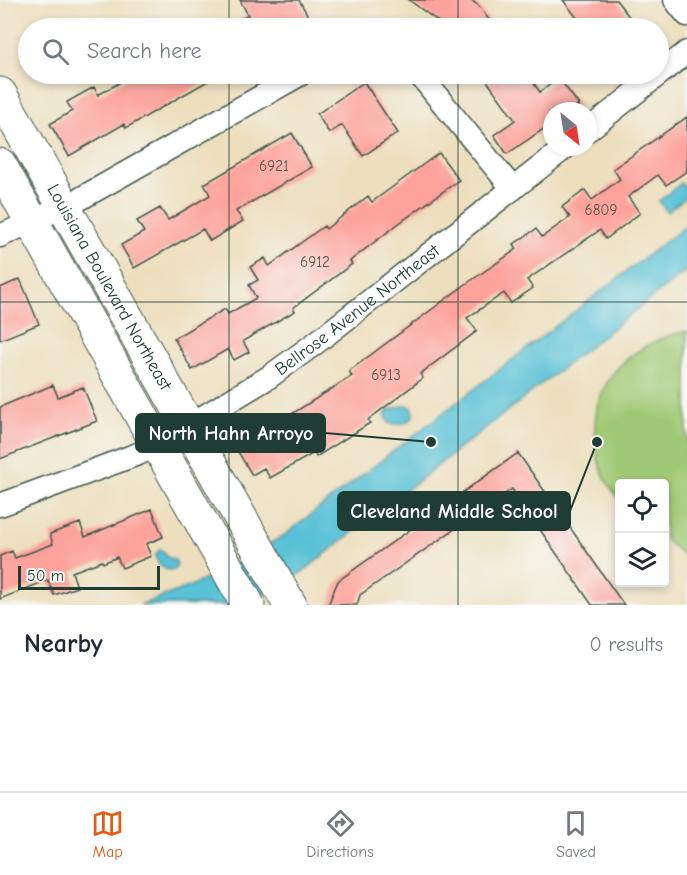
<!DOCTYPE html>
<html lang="en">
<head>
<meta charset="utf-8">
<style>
  :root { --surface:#fff; --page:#f6f6f7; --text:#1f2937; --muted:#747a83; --line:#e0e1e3; --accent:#ea580c }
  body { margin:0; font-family:"Comic Neue",sans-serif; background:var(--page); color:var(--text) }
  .controls { position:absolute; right:18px; bottom:18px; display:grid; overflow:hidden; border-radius:6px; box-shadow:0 3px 9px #0003 }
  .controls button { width:54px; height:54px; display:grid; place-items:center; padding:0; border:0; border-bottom:2px solid var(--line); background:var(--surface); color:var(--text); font:30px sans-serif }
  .compass { position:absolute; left:543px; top:102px; width:54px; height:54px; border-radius:50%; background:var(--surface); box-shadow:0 3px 9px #0003; rotate:150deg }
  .scale { position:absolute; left:18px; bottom:15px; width:142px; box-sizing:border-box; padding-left:6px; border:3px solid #1f3d34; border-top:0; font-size:16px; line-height:21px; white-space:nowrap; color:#1f3d34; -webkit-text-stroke:4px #f6f6f2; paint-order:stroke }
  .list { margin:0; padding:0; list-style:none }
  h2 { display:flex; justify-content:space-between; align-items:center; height:78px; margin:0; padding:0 24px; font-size:26px }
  h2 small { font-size:20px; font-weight:400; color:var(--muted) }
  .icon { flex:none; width:33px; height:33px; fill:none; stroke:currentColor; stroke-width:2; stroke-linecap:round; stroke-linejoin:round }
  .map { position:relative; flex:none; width:687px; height:605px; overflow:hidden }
  .search { position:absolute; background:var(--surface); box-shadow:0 3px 9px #0003; left:18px; right:18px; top:18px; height:66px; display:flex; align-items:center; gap:15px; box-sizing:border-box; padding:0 21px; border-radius:33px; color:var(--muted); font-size:22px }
  .sheet { height:186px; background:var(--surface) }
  nav { display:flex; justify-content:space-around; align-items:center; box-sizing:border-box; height:84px; border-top:2px solid var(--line); background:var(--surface); font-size:16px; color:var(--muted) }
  nav a { display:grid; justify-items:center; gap:3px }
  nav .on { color:var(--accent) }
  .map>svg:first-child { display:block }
</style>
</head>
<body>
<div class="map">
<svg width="687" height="605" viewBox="0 0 687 605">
  <rect width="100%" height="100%" fill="#f6f6f2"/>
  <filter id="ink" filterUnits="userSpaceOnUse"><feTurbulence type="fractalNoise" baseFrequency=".0167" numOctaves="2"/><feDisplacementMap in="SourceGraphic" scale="12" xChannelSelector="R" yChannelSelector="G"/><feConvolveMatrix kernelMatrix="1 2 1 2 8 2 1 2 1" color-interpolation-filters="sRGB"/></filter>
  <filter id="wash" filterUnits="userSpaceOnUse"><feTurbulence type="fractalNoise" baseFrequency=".008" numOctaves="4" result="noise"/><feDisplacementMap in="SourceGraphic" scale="24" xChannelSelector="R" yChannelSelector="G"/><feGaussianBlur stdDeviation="1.35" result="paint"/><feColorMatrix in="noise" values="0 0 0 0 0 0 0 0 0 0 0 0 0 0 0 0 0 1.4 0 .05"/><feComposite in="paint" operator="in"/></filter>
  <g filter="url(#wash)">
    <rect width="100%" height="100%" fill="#eddfbe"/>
    <path fill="#a0c975" stroke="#608354" stroke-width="1.5" d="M687 331V558L665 540 664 484H620L619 499C604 481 595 459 595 435 595 425 595 413 598 403 611 362 647 339 687 331Z"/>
    <path fill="#59c1d6" stroke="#3c7f85" stroke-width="1.5" d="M681 183 687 190V196L667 212 659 201Z
      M687 225V270L301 573 243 605H140L188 587 206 579 283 536Z
      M406 405 412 407C420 421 399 426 389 423L386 418V413L389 410Z
      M159 550 163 551 167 557 175 560 177 565 174 570C163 571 158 564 155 556Z"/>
    <g id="blocks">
      <path fill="#fda39b" d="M240 0H299L312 23 302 28H224L248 15Z
        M409 0H471L479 6 495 28H447Z
        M563 0H616L638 28H585Z
        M135 74H220L126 128 124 124 69 156 50 124 72 111 67 102 94 87 98 95Z
        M482 74H527L540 92 559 78 579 105 569 111H552V123L507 154 494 135 515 120Z
        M364 82 398 133 363 156 342 125 329 133 317 114Z
        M687 117V171L666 185 658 175 628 197 640 213 606 239 600 230 527 280 533 288 511 303 504 293 467 318 477 331 420 374 423 378 368 420 370 423 316 457 314 453 270 478 264 468 252 475 237 450 292 418 290 415 352 376 349 371 466 284 517 249 514 244 536 229 542 237 570 217 562 207 585 190 592 200 620 179 613 169Z
        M292 133 312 167 236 211 243 221 210 241 203 229 134 268 121 245 144 232 137 221 160 208 168 220 210 195 204 184Z
        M439 153 459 180 398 224 350 261 352 264 293 308 295 311 243 341 249 352 234 360 228 349 192 370 174 338 225 309 228 314 256 298 249 285 258 280 250 267 265 258 269 266 324 226 326 229 368 196 372 202Z
        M20 279 39 324 0 340V288Z
        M53 385 58 397 83 387 97 421 0 459V407Z
        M518 453 624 605H592L512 489 360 595 357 605H328L338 581Z
        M152 509 163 537 146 544 151 556 122 568 117 557 103 563 102 561 72 572 77 587 54 595 48 580 0 599V556L12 551 15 558 53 544 50 534 80 523 85 537Z"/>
    </g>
  </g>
  <g filter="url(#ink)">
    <use href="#blocks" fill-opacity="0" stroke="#3e5549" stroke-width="1.5"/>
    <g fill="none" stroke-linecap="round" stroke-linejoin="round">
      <g stroke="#3e5549" stroke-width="25">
        <g id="minor">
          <path d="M675 0 687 15"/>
          <path d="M419 74 513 189"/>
          <path d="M588 130 687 52"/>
          <path d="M0 236 78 200 301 74"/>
          <path id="s1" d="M0 505 138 454 157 445 269 377 317 342 566 147"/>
        </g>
      </g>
      <g stroke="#3e5549" stroke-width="35">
        <g id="secondary">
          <path id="s2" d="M0 94 290 605"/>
          <path d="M0 165 248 605"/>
        </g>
      </g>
      <use href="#minor" stroke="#fff" stroke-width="22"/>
      <use href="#secondary" stroke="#fff" stroke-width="33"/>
    </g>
  </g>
  <path fill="none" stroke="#1f3d34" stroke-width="1.5" stroke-opacity="0.55" d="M229 0V28M458 0V28M229 74V605M458 74V605M0 302H687"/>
  <g text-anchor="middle" stroke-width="5" stroke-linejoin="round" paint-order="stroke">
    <g font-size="15" fill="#56564e">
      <text x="274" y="171">6921</text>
      <text x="601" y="215">6809</text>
      <text x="315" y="267">6912</text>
      <text x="386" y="380">6913</text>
    </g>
    <g font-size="18" fill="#1f3d34" stroke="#f6f6f2">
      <text dy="6" stroke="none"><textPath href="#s2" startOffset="222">Louisiana Boulevard Northeast</textPath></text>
      <text dy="6" stroke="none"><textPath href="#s1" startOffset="410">Bellrose Avenue Northeast</textPath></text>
    </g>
  </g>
  <path fill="none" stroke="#1f3d34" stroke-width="2" d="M431 442L325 433M597 442L570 511"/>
  <g fill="#1f3d34" stroke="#f6f6f2" stroke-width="2">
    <circle cx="431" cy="442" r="6"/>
    <circle cx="597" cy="442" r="6"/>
  </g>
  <g fill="#1f3d34" stroke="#1f3d34" stroke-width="2">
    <rect x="136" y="414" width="189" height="38" rx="6"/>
    <rect x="338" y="492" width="232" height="38" rx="6"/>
  </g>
  <g font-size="20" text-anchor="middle" font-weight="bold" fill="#fff">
    <text x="231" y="440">North Hahn Arroyo</text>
    <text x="454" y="518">Cleveland Middle School</text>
  </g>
</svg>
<div class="controls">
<button><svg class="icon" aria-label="locate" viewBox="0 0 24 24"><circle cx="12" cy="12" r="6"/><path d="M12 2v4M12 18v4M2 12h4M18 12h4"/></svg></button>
<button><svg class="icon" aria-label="layers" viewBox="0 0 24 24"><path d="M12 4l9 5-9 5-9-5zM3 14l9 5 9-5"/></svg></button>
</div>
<svg class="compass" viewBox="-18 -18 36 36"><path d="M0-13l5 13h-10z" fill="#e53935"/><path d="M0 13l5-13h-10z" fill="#747a83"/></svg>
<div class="scale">50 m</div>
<div class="search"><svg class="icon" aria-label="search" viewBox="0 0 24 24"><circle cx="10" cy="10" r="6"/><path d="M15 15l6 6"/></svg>Search here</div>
</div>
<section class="sheet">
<h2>Nearby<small>0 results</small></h2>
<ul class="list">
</ul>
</section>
<nav>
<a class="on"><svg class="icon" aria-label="map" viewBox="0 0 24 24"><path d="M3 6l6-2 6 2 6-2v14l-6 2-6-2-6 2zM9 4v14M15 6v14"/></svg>Map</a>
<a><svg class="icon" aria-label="directions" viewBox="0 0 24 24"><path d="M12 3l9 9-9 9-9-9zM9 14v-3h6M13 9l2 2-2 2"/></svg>Directions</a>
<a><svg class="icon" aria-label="saved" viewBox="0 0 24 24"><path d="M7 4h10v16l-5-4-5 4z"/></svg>Saved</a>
</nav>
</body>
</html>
